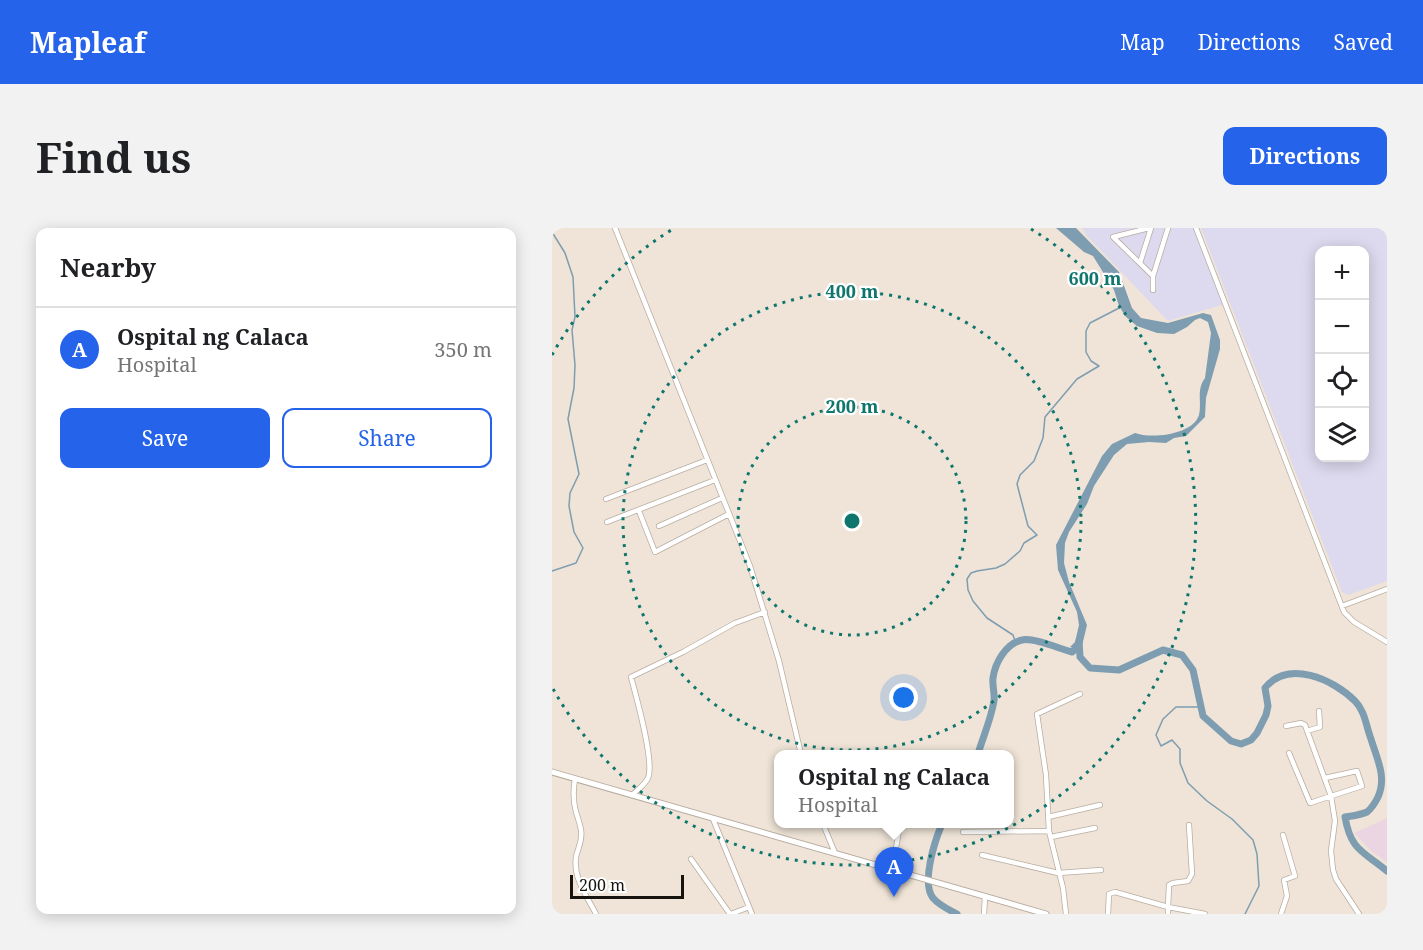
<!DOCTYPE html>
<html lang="en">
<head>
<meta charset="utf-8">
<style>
  :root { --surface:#fff; --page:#f2f2f2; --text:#202124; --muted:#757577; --line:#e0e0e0; --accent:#2563eb }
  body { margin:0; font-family:"Noto Serif",serif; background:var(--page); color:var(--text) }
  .controls { position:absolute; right:18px; top:18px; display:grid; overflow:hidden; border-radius:12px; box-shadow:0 3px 15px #0003 }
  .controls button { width:54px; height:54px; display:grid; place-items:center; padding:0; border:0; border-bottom:2px solid var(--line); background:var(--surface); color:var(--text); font:30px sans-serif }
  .scale { position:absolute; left:18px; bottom:15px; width:114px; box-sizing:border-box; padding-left:6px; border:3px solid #17130f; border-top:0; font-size:16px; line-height:21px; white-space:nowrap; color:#17130f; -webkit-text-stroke:4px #fff; paint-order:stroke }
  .you { position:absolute; left:352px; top:470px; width:21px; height:21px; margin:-15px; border:4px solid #fff; border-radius:50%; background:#1a73e8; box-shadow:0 0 0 9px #1a73e833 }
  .badge { display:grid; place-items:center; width:39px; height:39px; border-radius:50%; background:var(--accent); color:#fff; font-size:20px; font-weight:700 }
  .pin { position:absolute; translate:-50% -50px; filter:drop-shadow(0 2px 3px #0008) }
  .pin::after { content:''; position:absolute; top:32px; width:21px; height:18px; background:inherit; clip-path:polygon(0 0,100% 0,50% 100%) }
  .popup { position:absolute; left:222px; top:522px; width:240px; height:78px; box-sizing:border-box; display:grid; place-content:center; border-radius:12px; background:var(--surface); filter:drop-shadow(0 2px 4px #0005); font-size:20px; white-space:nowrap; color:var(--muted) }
  .popup b { font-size:22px; color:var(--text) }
  .popup::after { content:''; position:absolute; left:50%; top:100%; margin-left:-12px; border:12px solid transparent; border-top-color:var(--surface) }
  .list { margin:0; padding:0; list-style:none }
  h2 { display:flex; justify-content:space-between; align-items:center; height:78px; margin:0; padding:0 24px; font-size:26px }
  h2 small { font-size:20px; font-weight:400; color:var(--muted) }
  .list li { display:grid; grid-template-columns:39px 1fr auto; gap:18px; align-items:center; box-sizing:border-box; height:84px; padding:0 24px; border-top:2px solid var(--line) }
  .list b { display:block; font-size:22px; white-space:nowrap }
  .list p { margin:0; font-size:20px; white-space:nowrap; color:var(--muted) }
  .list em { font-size:20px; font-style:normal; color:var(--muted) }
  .actions { display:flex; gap:12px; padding:18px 24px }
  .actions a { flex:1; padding:14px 0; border:2px solid var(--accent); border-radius:12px; text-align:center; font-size:21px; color:var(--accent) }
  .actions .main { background:var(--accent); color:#fff }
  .icon { flex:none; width:33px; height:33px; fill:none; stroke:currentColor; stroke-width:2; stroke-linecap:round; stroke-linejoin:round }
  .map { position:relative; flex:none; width:835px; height:686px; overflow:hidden; border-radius:12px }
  header { display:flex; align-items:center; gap:36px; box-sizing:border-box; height:84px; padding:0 30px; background:var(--accent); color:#fff }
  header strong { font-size:28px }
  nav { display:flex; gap:33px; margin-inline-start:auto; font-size:21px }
  .intro { display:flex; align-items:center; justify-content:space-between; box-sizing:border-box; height:144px; padding:0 36px }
  h1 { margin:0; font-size:42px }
  .button { padding:15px 27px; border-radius:12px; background:var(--accent); color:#fff; font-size:21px; font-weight:700 }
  main { display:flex; gap:36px; padding:0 36px }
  aside { flex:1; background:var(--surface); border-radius:12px; box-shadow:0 3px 15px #0003 }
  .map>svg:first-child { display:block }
</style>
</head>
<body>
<header>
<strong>Mapleaf</strong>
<nav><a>Map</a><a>Directions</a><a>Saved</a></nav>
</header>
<div class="intro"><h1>Find us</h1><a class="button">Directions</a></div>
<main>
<aside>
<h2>Nearby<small></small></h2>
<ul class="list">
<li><span class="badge">A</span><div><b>Ospital ng Calaca</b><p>Hospital</p></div><em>350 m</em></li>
</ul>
<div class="actions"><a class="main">Save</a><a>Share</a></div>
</aside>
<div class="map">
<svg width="835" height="686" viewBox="0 0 835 686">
  <rect width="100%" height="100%" fill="#efe4d7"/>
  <path fill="#ddd9ee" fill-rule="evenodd" d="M530 0H647L676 75 616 93 535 8Z
    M649 0H835V353L796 367 790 364ZM812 22V230H768V22Z"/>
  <path fill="#ebd5e2" d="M835 590V634L820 624 802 605Z"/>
  <path fill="#7e9db1" d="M504 0H524L567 44 580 80 589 90 616 95 651 85 659 87 668 112V121L654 170 653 189 634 208 622 210 614 215 597 214 575 216 562 227 542 258 535 276 517 304 513 315 512 335 517 354 535 397 529 422 518 419 523 414 527 397 525 384 506 342 504 317 550 228 560 216 583 205C599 211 641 207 647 187 650 174 644 162 653 150L659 105 656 94 648 90 643 92 635 99 622 106 605 105 585 98 574 89 567 78 562 62 541 28 532 24Z"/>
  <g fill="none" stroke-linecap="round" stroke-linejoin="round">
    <path stroke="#7e9db1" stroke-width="1.5" d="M0 4 13 25 21 49 23 89 20 102 23 137 22 160 16 191 27 246 18 265 17 278 22 304 31 320 24 335 0 343
      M464 415 461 407 435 390 421 373 416 362 415 351 419 345 425 343 444 340 453 336 468 323 472 315 485 307 476 298 465 256 468 247 482 233 491 210 493 189 525 151 547 138 539 133 534 124V103L538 95 569 79
      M649 479H624L611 491 604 507 609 518 620 512 628 521V535L636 555 655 573 680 591 701 612 705 626 707 658 693 686"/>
    <path stroke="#7e9db1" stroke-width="7" d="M527 413 528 429 538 440 567 442 611 422 630 427 641 442 651 488 679 513 689 516 699 512 705 505 714 487 716 478 713 460C736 431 781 451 803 473 813 483 814 498 819 511 825 531 835 549 826 569 823 575 820 580 815 584 809 587 799 588 793 589 799 623 811 623 835 643
      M426 526C431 509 439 491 442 473 443 465 440 457 441 450 443 435 454 415 470 412 481 409 508 421 520 424L527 418
      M390 596C383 612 369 655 381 670 388 678 396 681 405 686"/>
    <g stroke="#b8ada1" stroke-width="6">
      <path id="minor" d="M63 0 198 338 227 433 249 526
        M597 0 561 9 601 48 616 0
        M644 0 792 384 802 394 835 414
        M588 35 599 0
        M601 62V48
        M54 271 155 232
        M87 283 103 324 177 286
        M55 294 163 252
        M107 298 170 270
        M790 378 835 361
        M734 498 749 495 753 497 779 568 783 593 779 623 781 642 784 651 807 686
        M755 503 768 499 767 483
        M737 525 758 575 810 558 805 543 773 550
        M23 551C21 562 21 573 24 584 26 590 28 596 29 602 31 613 26 619 24 629 21 651 35 668 44 686
        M80 567C85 562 93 557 96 550 103 534 84 468 79 449L131 424 183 395 213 384
        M496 589 548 577
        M161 591 200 686
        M271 596 283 625
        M411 604 497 603
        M499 609 543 600
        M430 627 506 645 549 642
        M139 631 178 686
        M329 639 334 629 344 620 348 596
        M179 686 197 679
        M432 686 433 669
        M514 686 511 660 497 603 494 547 485 486 528 466
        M556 686 557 666 563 664 616 679 617 657 621 655 636 653 640 646 637 597
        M616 686V679L653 686
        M729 686 735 668 732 652 743 648 731 607"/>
    </g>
    <g stroke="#b8ada1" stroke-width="7">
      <path id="major" d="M0 544 494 686"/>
    </g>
    <use href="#minor" stroke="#fff" stroke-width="4.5"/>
    <use href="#major" stroke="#fff" stroke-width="5"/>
  </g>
  <g fill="none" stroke="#0f766e" stroke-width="3" stroke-dasharray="3 6">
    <circle cx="300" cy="293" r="114"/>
    <circle cx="300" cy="293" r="229"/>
    <path d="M0 127A343 343 0 0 1 121 1M479 1A343 343 0 1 1 0 459"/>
  </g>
  <circle cx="300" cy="293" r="9" fill="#0f766e" stroke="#fff" stroke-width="3"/>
  <g font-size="18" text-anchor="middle" font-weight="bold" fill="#0f766e" stroke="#fff" stroke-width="4.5" stroke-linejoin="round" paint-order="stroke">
    <text x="543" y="57">600 m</text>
    <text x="300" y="70">400 m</text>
    <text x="300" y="185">200 m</text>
  </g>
</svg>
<div class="controls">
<button>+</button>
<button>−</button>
<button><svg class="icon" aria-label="locate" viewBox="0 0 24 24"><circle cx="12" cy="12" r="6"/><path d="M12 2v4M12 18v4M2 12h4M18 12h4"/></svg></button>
<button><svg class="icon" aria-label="layers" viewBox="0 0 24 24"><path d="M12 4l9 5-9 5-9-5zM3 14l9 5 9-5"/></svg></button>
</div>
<div class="scale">200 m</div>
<div class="you"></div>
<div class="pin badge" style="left:342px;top:669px">A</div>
<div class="popup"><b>Ospital ng Calaca</b>Hospital</div>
</div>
</main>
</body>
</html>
